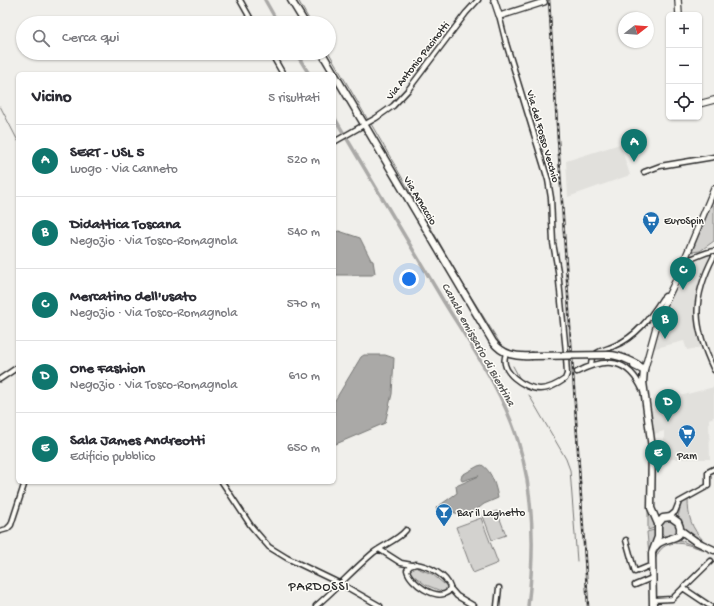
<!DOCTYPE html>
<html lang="it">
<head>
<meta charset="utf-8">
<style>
  :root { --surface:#fff; --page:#f2f2f3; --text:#2b2b33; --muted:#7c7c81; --line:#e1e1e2; --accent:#0f766e }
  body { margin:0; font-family:"Gochi Hand",sans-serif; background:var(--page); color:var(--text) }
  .controls { position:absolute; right:12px; top:12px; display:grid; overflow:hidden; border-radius:6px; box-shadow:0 1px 3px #0004 }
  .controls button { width:36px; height:36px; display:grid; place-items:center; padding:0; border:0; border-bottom:1px solid var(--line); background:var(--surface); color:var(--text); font:20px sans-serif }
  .compass { position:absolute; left:618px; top:12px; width:36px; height:36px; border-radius:50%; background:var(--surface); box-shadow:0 1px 3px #0004; rotate:73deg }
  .you { position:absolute; left:409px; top:279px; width:14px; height:14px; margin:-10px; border:3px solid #fff; border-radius:50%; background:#1a73e8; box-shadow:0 0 0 6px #1a73e833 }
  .badge { display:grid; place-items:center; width:26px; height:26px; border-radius:50%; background:var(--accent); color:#fff; font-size:13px; font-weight:700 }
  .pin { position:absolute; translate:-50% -33px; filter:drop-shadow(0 1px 2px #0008) }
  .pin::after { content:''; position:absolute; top:21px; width:14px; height:12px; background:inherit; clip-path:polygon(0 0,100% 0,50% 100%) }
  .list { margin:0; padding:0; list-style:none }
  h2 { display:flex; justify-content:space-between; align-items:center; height:52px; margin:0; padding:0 16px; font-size:17px }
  h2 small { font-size:13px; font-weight:400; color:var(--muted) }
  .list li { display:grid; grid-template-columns:26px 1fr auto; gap:12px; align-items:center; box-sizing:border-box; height:72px; padding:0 16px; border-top:1px solid var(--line) }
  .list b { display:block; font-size:15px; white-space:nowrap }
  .list p { margin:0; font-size:13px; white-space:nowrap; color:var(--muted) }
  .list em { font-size:13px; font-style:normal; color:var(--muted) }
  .icon { flex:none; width:22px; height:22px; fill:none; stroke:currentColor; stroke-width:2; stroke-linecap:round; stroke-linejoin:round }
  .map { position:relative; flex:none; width:714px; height:606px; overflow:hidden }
  .search { position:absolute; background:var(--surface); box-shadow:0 1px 3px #0004; left:16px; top:16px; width:320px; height:44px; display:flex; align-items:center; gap:10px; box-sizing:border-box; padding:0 14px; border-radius:22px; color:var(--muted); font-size:15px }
  .panel { position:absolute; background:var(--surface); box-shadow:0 1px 3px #0004; left:16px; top:72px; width:320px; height:412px; border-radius:6px }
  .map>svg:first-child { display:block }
</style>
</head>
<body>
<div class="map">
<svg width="714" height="606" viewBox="0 0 714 606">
  <rect width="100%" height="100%" fill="#f0efeb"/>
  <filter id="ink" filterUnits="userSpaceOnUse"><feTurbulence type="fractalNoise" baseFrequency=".025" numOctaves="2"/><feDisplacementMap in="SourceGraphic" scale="8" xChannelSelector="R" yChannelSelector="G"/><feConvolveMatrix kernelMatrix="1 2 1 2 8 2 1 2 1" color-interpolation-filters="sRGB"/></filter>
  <g filter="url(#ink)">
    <path fill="#e1e0dc" d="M620 144 630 175 568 197 566 161Z
      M711 252 713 255 702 276 697 297 695 318 702 347 687 350 684 341 652 349 660 324 685 266Z
      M714 387V417L709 419 710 459H664V431L654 434 650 411 660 407 658 395 674 390 676 397Z"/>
    <path fill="#d3d2cf" stroke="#7f7e7d" d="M714 197V241L700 251 692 252Z
      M688 499C688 517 691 528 704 541L683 530 678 517 681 504Z
      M648 507C649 516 656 519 654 528L648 530Z
      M497 511 506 535 492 540 483 516Z
      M481 518 498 563 473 573 456 527Z
      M660 528a9 9 0 1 1 18 0a9 9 0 1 1-18 0Z
      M654 530 656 537 649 555 647 532Z
      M680 540 701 549C684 543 663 536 655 560L656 553 659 545Z
      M418 565 417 568 432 574 444 584 447 583 449 590 439 594 441 591 426 585 413 575 411 576 409 572 411 567Z"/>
    <path fill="#aaa9a7" stroke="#777775" d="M339 231 360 238 371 260 373 261 375 273 372 275H334L335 232Z
      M364 355H385L394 358 392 394 385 423 336 444 334 443V402L361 357Z
      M482 465C492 471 496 487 498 498L484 504 475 511 462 515 446 510H437L436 508 457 493 456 486 479 476H478L462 481 461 479 462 475 478 466Z"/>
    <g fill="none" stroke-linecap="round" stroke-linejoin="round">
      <path stroke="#777775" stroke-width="1" d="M298 0 311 23
        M329 53 368 120
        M0 106 18 141
        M370 122 462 282 501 345
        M513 366 521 381
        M529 395 566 459 570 470 577 561"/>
      <path stroke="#aaa9a7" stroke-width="3.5" d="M265 0 278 23
        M296 53 309 74
        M334 117C371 179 407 240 444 302 471 346 503 391 518 441 534 494 535 551 528 606"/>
      <path stroke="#c9c8c5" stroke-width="5.5" stroke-dasharray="5.5 3" stroke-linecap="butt" d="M544 2 552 0"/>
      <g stroke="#2b2b2b" stroke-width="7">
        <path id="street" d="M240 0 253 23
          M499 15 506 43 548 180 551 198 553 243 558 271 566 352
          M271 53 283 74
          M334 142 376 118 393 106 408 90 466 13 478 0
          M644 172 660 166 714 157
          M714 256C691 300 693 326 714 370
          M683 262C690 260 709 250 714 251
          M597 353C603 349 608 349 614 346 636 337 650 318 662 299L665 296 668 297
          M506 354C498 371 525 389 540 389 549 389 558 384 565 379L567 374 566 357
          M591 365 592 358
          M577 372C606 357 628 358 643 391
          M0 379 18 367
          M222 482 251 526 269 547 287 558 343 585 380 606
          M669 517 675 512 679 502 708 486V472L714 469
          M0 531 7 529 11 525 25 482
          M626 540 635 572 652 565
          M379 549 401 563 412 565
          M416 564C429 566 446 575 450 587L448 592C436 601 410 583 407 570L410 566Z
          M635 585 652 578
          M450 588 457 596 474 606
          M683 588 710 606
          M653 600 672 599 711 561
          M316 606C336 589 353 570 373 553 383 545 398 540 406 530
          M497 606 499 588"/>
      </g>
      <g stroke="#2b2b2b" stroke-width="8">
        <path id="secondary" d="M494 0 499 15 500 16 544 2
          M678 0 679 15
          M699 104 714 100
          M634 366 644 371 660 313 677 278 714 189"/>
      </g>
      <g stroke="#2b2b2b" stroke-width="9">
        <path id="primary" d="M291 0 305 23
          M322 53 493 342C503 355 516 357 531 356
          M609 355C619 355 638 363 644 370L643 382 652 448 651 508 658 524V537L652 553 653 606
          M680 530 695 541 714 550
          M656 546C663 535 688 543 678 522L671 517 663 518 658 524"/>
      </g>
      <use href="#street" stroke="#fdfcf7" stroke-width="4"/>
      <use href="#secondary" stroke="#fdfcf7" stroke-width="5.5"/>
      <use href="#primary" stroke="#fdfcf7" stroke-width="6"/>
      <g stroke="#2b2b2b" stroke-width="2.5">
        <path id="rail" d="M549 0 588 606"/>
      </g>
      <use href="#rail" stroke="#fdfcf7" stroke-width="1" stroke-dasharray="3" stroke-linecap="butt"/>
      <g stroke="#2b2b2b" stroke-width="9" stroke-linecap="butt">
        <path id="primary-bridge" d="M531 356 609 355"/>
      </g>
      <use href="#primary-bridge" stroke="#fdfcf7" stroke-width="6"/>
    </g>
  </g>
  <defs>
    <g id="supermarket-pin" transform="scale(0.9)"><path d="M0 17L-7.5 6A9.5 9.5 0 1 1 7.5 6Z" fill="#1f6fb2" stroke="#fdfcf7"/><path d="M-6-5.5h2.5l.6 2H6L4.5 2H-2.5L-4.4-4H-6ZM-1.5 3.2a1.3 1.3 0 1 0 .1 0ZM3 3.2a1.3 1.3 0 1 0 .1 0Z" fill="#fff"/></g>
    <g id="bar-pin" transform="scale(0.9)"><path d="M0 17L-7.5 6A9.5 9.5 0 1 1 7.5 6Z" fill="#1f6fb2" stroke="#fdfcf7"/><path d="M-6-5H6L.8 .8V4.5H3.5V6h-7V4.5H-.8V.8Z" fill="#fff"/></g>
  </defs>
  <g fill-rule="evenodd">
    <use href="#supermarket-pin" x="651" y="220"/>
    <use href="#supermarket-pin" x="687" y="433"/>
    <use href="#bar-pin" x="444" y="512"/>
  </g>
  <g text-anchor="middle" stroke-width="3" stroke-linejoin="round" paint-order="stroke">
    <g font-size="11" fill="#2b2b2b" stroke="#fdfcf7">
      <text transform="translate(417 60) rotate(-52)" y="4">Via Antonio Pacinotti</text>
      <text transform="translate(544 136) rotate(74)" y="4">Via del Fosso Vecchio</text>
      <text transform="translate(421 200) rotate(59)" y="4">Via Arnaccio</text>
    </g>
    <g font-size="11" fill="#2b2b2b" stroke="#fdfcf7" text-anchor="start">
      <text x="664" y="224">EuroSpin</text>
      <text x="687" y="459" text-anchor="middle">Pam</text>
      <text x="457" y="516">Bar il Laghetto</text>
    </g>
    <g font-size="12" font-style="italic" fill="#575756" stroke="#fdfcf7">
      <text transform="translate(479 344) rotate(61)" y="4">Canale emissario di Bientina</text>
    </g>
    <g font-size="13" letter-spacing="1" fill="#2b2b2b" stroke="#fdfcf7">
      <text x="319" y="590">PARDOSSI</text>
    </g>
  </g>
</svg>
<div class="controls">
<button>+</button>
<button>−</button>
<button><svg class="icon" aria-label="locate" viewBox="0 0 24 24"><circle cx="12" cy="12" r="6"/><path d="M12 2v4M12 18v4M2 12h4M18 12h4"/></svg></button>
</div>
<svg class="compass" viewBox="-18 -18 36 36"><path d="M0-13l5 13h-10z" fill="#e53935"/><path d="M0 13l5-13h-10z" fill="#7c7c81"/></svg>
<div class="you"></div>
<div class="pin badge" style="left:634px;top:162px">A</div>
<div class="pin badge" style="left:665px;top:339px">B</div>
<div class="pin badge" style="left:683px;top:290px">C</div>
<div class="pin badge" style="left:668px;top:422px">D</div>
<div class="pin badge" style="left:658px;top:473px">E</div>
<div class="search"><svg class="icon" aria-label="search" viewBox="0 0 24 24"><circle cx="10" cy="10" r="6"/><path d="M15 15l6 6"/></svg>Cerca qui</div>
<section class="panel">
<h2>Vicino<small>5 risultati</small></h2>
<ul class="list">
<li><span class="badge">A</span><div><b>SERT - USL 5</b><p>Luogo · Via Canneto</p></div><em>520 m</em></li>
<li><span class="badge">B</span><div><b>Didattica Toscana</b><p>Negozio · Via Tosco-Romagnola</p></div><em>540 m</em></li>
<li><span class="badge">C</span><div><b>Mercatino dell'usato</b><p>Negozio · Via Tosco-Romagnola</p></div><em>570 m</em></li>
<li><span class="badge">D</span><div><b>One Fashion</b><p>Negozio · Via Tosco-Romagnola</p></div><em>610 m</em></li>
<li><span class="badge">E</span><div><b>Sala James Andreotti</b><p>Edificio pubblico</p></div><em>650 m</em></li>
</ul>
</section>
</div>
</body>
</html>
